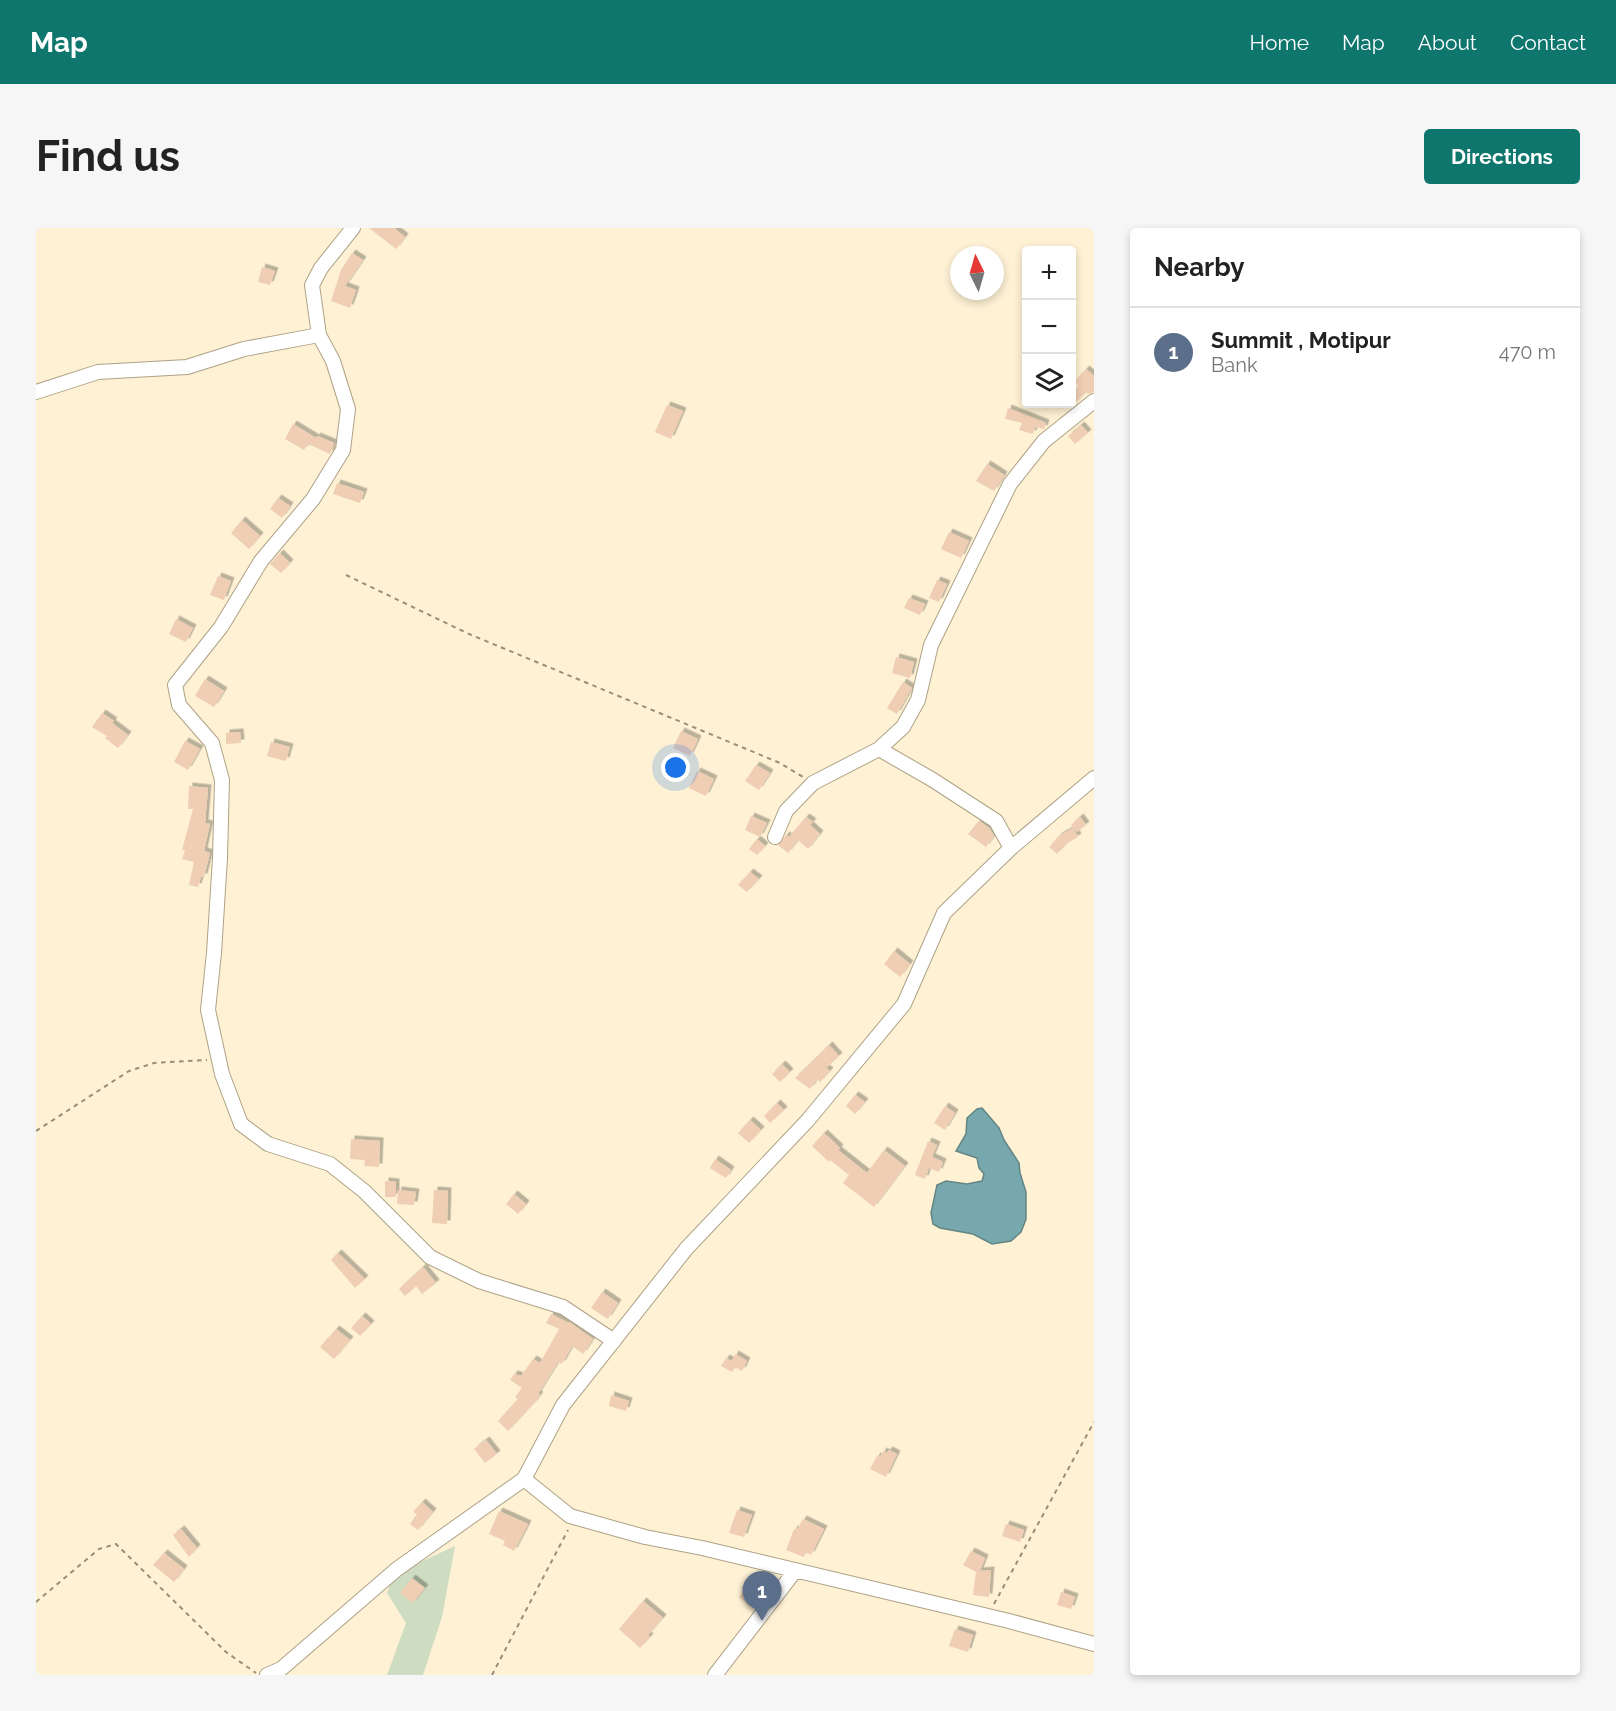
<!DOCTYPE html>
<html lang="en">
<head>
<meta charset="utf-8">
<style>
  :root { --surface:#fff; --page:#f6f6f6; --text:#222; --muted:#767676; --line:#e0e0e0; --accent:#0f766e }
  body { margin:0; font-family:Raleway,sans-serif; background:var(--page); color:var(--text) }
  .controls { position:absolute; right:18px; top:18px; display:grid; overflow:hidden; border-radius:6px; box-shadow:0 3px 9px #0003 }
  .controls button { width:54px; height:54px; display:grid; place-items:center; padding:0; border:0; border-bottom:2px solid var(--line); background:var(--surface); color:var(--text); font:30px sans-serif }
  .compass { position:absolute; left:914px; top:18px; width:54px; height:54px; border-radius:50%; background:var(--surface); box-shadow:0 3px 9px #0003; rotate:355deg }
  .you { position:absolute; left:640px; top:540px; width:21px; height:21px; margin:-15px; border:4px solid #fff; border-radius:50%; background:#1a73e8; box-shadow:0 0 0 9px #1a73e833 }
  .badge { display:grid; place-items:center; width:39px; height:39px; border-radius:50%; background:var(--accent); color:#fff; font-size:20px; font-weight:700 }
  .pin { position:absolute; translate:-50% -50px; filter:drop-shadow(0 2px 3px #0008) }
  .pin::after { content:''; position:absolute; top:32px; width:21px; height:18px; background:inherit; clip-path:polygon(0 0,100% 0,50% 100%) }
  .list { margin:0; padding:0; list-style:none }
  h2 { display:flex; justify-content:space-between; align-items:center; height:78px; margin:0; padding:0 24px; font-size:26px }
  h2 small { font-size:20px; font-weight:400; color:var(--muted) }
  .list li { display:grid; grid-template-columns:39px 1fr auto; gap:18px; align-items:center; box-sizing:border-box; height:90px; padding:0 24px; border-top:2px solid var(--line) }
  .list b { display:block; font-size:22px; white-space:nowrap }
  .list p { margin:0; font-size:20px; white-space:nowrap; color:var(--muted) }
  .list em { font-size:20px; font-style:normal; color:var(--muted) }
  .icon { flex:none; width:33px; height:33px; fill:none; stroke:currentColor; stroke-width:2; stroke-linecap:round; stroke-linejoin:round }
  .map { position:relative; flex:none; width:1058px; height:1447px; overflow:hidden; border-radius:6px }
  header { display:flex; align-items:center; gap:36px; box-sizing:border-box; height:84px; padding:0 30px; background:var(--accent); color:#fff }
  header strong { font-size:28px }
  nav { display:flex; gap:33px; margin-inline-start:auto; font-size:21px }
  .intro { display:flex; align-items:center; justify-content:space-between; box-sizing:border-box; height:144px; padding:0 36px }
  h1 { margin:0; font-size:42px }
  .button { padding:15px 27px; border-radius:6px; background:var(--accent); color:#fff; font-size:21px; font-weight:700 }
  main { display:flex; gap:36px; padding:0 36px }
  aside { flex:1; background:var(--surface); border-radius:6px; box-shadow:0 3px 9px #0003 }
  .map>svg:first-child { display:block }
</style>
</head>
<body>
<header>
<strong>Map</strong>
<nav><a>Home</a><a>Map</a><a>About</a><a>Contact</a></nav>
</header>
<div class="intro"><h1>Find us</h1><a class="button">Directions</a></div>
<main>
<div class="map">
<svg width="1058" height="1447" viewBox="0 0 1058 1447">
  <defs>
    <filter id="shadow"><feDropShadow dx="3.5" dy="-3.5" stdDeviation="0" flood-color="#0004"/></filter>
  </defs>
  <rect width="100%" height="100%" fill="#fef1d4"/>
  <path fill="#ceddc2" d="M419 1318 406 1389 387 1447H351L370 1395 351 1365 358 1346Z"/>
  <path fill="#77a8ad" stroke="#648584" stroke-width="1.5" d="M946 880 963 900 968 912 983 935 984 945 990 964V991L985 1004 975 1013 956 1016 937 1006 904 1000 897 996 895 985 901 957 910 953 931 956 946 953 948 946 943 940 941 930 920 923 930 906 931 890 941 881Z"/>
  <path fill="#f0ceb4" filter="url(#shadow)" d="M333 0H358L369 9 360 21Z
    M316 25 327 32 309 58 320 62 314 80 295 73 305 42Z
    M226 39 239 43 234 57 222 54Z
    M1050 141 1058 148V164L1052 166 1050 164 1035 179V166L1043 158 1038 154Z
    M631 177 647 183 635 211 619 204Z
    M972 180 1010 195 1008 201 999 199 997 206 983 202 986 195 969 191Z
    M257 196 280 210 281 208 298 215 294 226 272 216 268 222 249 211Z
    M1045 197 1052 205 1039 216 1032 208Z
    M951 236 968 247 958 263 940 253Z
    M301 255 328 264 324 275 297 266Z
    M242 270 254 278 246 290 234 281Z
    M206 292 224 308 213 321 195 305Z
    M913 304 933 313 925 330 905 321Z
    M244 325 254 335 245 345 234 336Z
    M182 348 195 353 188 372 174 367Z
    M901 352 911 356 903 374 893 370Z
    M873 370 889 376 884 387 868 380Z
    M140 391 157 400 150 414 133 406Z
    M860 429 878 434 874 450 856 445Z
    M169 451 188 463 178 479 159 468Z
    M867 454 876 460 861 486 851 480Z
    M66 485 78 493 76 495 92 507 82 520 69 510 71 508 56 499Z
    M645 503 662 511 654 528 637 520Z
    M204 504 205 515 190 516V505Z
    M149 513 164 521 152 542 138 534Z
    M235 514 254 519 250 533 231 528Z
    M720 537 734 545 723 562 709 553Z
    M661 543 678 551 670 568 653 560Z
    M153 558 172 560 169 595 174 596 168 623 174 625 168 649H165L162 659 153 657 158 634 146 631 149 622H146L157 581H152Z
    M715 588 731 595 724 609 709 602Z
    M770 589 777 594 774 597 784 606 772 621 762 612 752 625 742 617 750 607 753 609Z
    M1044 589 1050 597 1041 604 1035 597Z
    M943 593 953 600 958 608 950 619 932 606Z
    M1037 600 1042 609 1030 616 1021 626 1013 619 1023 608Z
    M721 611 729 618 721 627 713 621Z
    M714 644 723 651 711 664 702 657Z
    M858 723 874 736 864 749 848 736Z
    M793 817 803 828 790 840 794 843 784 854 781 851 774 861 759 850Z
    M746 836 754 844 744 854 736 846Z
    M819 867 829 874 819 886 810 878Z
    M741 875 748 882 734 895 728 888Z
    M909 878 919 885 909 902 898 895Z
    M714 892 725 902 713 915 702 905Z
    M788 905 804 920 802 922 831 945 848 922 869 938 838 979 807 955 813 947 794 932 793 934 776 918Z
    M315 911 344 913 343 939 328 938 329 932 314 931Z
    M892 913 901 917 896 929 907 934 903 944 893 940 889 951 879 947Z
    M679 931 695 942 690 950 674 940Z
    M349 953 360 954V969H349Z
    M362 962 380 964 378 977 361 976Z
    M398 962 412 963 411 996 396 995Z
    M478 966 490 976 482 986 470 976Z
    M302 1025 329 1051 319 1060 295 1032Z
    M387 1039 400 1055 386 1066 380 1058 369 1068 363 1061Z
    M566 1064 582 1075 572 1091 555 1080Z
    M515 1086 533 1095V1094L557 1111 547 1126 536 1118 526 1136 522 1134 502 1166 504 1167 498 1175 472 1203 462 1193 482 1171 479 1169 486 1160 474 1152 478 1146 485 1148 497 1131 504 1135 523 1101 510 1095Z
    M326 1088 335 1096 324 1108 315 1100Z
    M300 1101 314 1112 298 1131 284 1119Z
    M699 1126 711 1133 706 1143 699 1139 696 1144 685 1138 690 1130 696 1133Z
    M575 1167 593 1173 590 1183 573 1178Z
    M450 1212 461 1226 449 1235 438 1221Z
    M853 1222 861 1226 850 1249 834 1241 841 1228 844 1229 847 1223 851 1225Z
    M386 1274 397 1284 382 1302 374 1296 381 1286 377 1284Z
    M701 1282 716 1287 708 1309 693 1305Z
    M463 1283 492 1296 478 1323 467 1317 469 1313 453 1306Z
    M767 1291 788 1301 775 1327 770 1324 768 1329 750 1322 758 1301 761 1302Z
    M970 1296 988 1302 984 1314 966 1308Z
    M145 1301 161 1320 153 1329 137 1307Z
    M935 1323 949 1330 944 1343 955 1342 953 1369 937 1367 940 1344 927 1337Z
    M128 1325 148 1341 138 1354 117 1337Z
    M718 1349 728 1357 713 1377 703 1369Z
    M376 1350 389 1360 377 1375 364 1365Z
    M1025 1364 1039 1369 1035 1381 1021 1377Z
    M607 1373 627 1390 612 1407 614 1409 604 1420 583 1401Z
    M919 1401 937 1407 932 1424 913 1418Z"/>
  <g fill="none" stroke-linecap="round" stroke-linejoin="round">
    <g stroke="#aea286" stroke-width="16">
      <path id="minor" d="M317 0 285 40 276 57 283 107 297 133 312 181 307 222 277 271 225 333 185 399 139 457 143 477 176 515 186 552 184 630 178 725 172 782 186 846 205 896 232 916 294 936 328 963 394 1029 443 1053 527 1079 578 1113
        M0 164 62 144 151 139 208 121 283 107
        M843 521 897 552 960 593 975 620
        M739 609 750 583 777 555 843 521 867 499 882 472 895 417 974 256 1008 213 1058 173
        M488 1251 534 1288 609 1309 666 1320 973 1393 1058 1416
        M231 1447 245 1441 361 1341 488 1251 527 1177 650 1021 772 892 868 776 908 685 975 620 1058 550
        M679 1447 759 1343"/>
    </g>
    <path stroke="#988f7a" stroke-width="2" stroke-dasharray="4.5 4.5" stroke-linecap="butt" d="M310 347 433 406 744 535 767 549
      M0 903 93 843 118 835 171 832
      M0 1374 63 1321 80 1316 190 1424 220 1445
      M958 1376 1058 1194
      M456 1447 532 1302"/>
    <use href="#minor" stroke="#fff" stroke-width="14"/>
  </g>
</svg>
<div class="controls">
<button>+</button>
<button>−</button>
<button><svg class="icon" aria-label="layers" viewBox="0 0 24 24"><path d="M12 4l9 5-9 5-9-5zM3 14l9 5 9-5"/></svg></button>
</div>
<svg class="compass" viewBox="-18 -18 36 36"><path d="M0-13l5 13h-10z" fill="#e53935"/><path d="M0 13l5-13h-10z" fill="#767676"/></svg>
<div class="you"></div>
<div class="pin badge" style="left:726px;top:1393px;background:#5c6f8a">1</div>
</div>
<aside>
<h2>Nearby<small></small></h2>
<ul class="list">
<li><span class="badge" style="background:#5c6f8a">1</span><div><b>Summit , Motipur</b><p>Bank</p></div><em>470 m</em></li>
</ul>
</aside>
</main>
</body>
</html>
